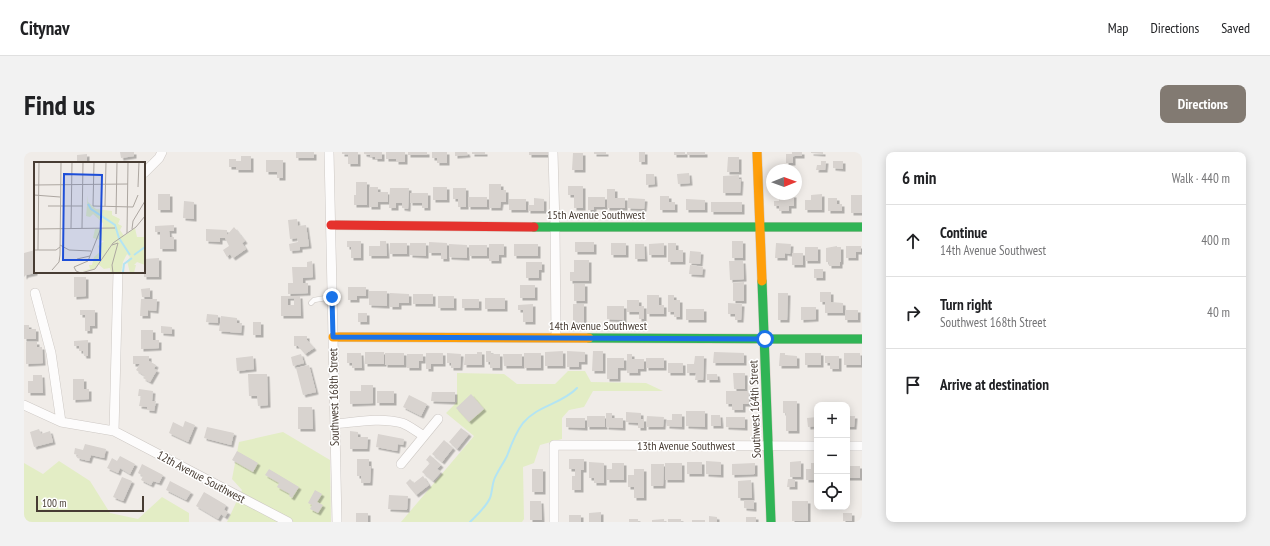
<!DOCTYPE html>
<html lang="en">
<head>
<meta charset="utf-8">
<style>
  :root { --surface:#fff; --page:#f2f2f2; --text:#202124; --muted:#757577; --line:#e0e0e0; --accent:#827a72 }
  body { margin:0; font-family:"PT Sans Narrow",sans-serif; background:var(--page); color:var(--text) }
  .controls { position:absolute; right:12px; bottom:12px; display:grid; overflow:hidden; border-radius:8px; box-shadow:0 2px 10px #0003 }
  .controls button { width:36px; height:36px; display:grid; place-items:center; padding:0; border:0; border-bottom:1px solid var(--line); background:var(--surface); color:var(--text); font:20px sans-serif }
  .compass { position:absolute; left:742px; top:12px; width:36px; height:36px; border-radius:50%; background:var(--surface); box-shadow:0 2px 10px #0003; rotate:89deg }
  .scale { position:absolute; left:12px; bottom:10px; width:108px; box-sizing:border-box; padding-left:4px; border:2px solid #473c33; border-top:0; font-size:11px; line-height:14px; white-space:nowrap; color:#473c33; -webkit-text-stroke:3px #fff; paint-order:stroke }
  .stop { position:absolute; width:12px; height:12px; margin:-9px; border:3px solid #1a73e8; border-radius:50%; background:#fff }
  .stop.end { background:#1a73e8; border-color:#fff; box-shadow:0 1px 4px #0008 }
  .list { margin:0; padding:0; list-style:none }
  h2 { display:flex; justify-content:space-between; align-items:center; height:52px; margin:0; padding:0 16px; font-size:17px }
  h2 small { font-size:13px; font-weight:400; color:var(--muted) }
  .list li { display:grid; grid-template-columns:26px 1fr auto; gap:12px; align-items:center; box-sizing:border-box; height:72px; padding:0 16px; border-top:1px solid var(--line) }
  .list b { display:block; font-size:15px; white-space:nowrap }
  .list p { margin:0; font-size:13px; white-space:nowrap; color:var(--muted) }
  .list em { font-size:13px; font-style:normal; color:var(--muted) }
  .icon { flex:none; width:22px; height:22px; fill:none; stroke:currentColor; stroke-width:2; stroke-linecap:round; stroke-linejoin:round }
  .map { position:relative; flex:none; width:838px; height:370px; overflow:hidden; border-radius:8px }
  header { display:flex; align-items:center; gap:24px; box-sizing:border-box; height:56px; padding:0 20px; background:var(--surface); border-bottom:1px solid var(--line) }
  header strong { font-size:19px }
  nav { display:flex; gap:22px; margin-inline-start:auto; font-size:14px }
  .intro { display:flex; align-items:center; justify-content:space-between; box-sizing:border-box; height:96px; padding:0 24px }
  h1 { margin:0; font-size:28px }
  .button { padding:10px 18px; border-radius:8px; background:var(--accent); color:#fff; font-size:14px; font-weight:700 }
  main { display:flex; gap:24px; padding:0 24px }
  aside { flex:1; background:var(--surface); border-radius:8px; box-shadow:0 2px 10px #0003 }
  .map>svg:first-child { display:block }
</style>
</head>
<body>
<header>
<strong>Citynav</strong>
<nav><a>Map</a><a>Directions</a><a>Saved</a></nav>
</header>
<div class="intro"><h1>Find us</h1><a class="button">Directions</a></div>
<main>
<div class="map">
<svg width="838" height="370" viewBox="0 0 838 370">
  <defs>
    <filter id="shadow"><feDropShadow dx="2.5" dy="2.5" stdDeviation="0" flood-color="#0004"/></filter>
  </defs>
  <rect width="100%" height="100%" fill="#f0ece8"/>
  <path fill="#e3edc5" d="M544 219H561L567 230 622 231 639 239H569L560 255 545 258 538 266V287L516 293 510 311 499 315 500 367 498 370H377L450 284 422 261 433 250V221L480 222 493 232H531Z
    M259 280 306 308 307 370H203L218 338 208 327 215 290Z
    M35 309 66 329 86 361 114 367 138 345 165 361V370H0V311L19 322Z"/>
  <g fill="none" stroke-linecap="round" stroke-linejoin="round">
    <path stroke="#b3e4f3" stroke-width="2" d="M446 370C453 363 462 355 466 346 468 341 468 334 470 328 473 320 479 312 483 304 487 293 492 280 499 271 514 253 538 252 553 236"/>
  </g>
  <path fill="#d8d3cf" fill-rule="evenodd" filter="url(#shadow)" d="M96 0H110V4L97 6Z
    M272 0H290V6H272Z
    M318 0H334V12H324V2H318Z
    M340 0H358V7H351V5H346V3L340 2Z
    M362 0H381V10H372V7H362Z
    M384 0H403V3H384Z
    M408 0H423V11H413V6H408Z
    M431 0H443L444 3 431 4Z
    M448 0H461V2H448Z
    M505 0H524V3H505Z
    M570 0H582V2H570Z
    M615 0H621V10H615Z
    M650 0H661V3H650Z
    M663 0H681V3H663Z
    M768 0H778V4H769V11H762V2H768Z
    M787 0H799V2L787 1Z
    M549 1H559V18H548Z
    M63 2V11H53V3Z
    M217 4H227V18H212V15H205V7H212V9H217Z
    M704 5H715V20H703Z
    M242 8H259V26H253V20H242Z
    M797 9H802L801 18H792L793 13H797Z
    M809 9H819V17L809 16Z
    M665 21 666 31 654 32 653 22Z
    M622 22H630L631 32 622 33Z
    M715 23V27H717L716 41H699V24Z
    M332 30H343V53H330V43H332Z
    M465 32H477V38H482V50H477L476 56H465Z
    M544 34H559V56H550V43H544Z
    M345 35H354V40H364V50H354V55H345Z
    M409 35H423V48H409Z
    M366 36H385L384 57 378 56V51H372V56H365Z
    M429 36H442V55H434V47H429Z
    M583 37H591V46H601V56H583Z
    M386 41H404V56H398V51H386Z
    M134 42H146V58H134Z
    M798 42V58H781V48H787V43Z
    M755 43H770V54H765V59H755V54H750V49H755Z
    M827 43H838V61H827Z
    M636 44H645V50H651V58H636Z
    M444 45H463V55H444Z
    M564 45H581V55H570V58H564Z
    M510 46 520 47V59H504V53H510Z
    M604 46 621 47 620 57 604 56Z
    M804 46H813V52H818V59H804Z
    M485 47H502V58H485Z
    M662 47 681 48V58H662Z
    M160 49 170 50V67L159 66Z
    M687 50H718V60H687Z
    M273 67 274 74 282 73 285 94 276 95V98L266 99 265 92 274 90 273 86 266 87 264 68Z
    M150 73V79H145L146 85H150V97H136V80H131V74Z
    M210 75 221 89 218 91 222 97 209 106 206 102 203 105 199 98 205 94 201 86H196V90L182 89V77L203 78V83Z
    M323 89H337V106H327V95H323Z
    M356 89H362L363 104H345V94H356Z
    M708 89H719V106H708Z
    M405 90 423 91V107H417V101H405Z
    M551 90H570V100H551Z
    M366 91H383V102H366Z
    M386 91H402V104L386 103Z
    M587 91H602V103H587Z
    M640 91V103H625V92Z
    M644 91H652V98H659V110H644Z
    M752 91 767 92 766 102 761 101V106H751Z
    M425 92 443 93V106L425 105Z
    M465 92H480V103H475V109H465Z
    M490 92H514V104H490Z
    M611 92H620L621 107H611Z
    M445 93H463V104H445Z
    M813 94V95H817V110H816V114H805V110H802V96Z
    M822 94H837V100H832V106H822Z
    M781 95H794V109H781Z
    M11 98V121L2 123 0 125V101Z
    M666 99 677 100 676 112 665 111Z
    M768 101H779V113H768Z
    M135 106V125H120V107Z
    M550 108H565V129H546V120H550Z
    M288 109 289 125 279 126V131H284V141L264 142V131H269L268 115H283V110Z
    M705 109H719L720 127 706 128Z
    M502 110H518V118H515V126H502Z
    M666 113 679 115 678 123 665 122Z
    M790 117H799V126H790Z
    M50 125H62V144L50 145Z
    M720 130V149H709V131Z
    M550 132H561V149H550Z
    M496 133H511V146H496Z
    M324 135H342V144H333V148H324Z
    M126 136V145H118L117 137Z
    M345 139H363V154L345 153Z
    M796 140H807V150L819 151V161H801V150H796Z
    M366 141 385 142V151H375V155H366Z
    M754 141H764L763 168H754Z
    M389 142H409V152H389Z
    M623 143H635V153H640V162H623Z
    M644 143H650V148H656V165H650V160H644Z
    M257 144H276L277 164H257ZM264 146H270V153H264Z
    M414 144H430V156H414Z
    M461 146H481V157H461Z
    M117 147H133L132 159 124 158V164H116Z
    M438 147H455V156H438Z
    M603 148H615V154H620V167H615V160H603Z
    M704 151 718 152 717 168H711V162H704Z
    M509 152V170H499V158H494V153Z
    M549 152H560V171H549Z
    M583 154H600V168L583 167Z
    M777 155H792V167L777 168Z
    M662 157H680V168H662Z
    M56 158H71V174H66V179H61V163H56Z
    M821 158H834V168H821Z
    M334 161H343V170H334Z
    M183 162 194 163V171L182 170Z
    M197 164 213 166V171H218L217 181 195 179Z
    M229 170H237V183H229Z
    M0 173H5V177H12V187H0Z
    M137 174 148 175V182L137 181Z
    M117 178H129V188H135V196L117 197Z
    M270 184H283V188L290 196 281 202 274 194H270Z
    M64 188V204H60L59 199H55V194H50V189Z
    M2 190H13V195H18L19 211 2 212Z
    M462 199H467V202H476V216H466V210H462Z
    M539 199V214H521V200Z
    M543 199 561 200V210H555V215H543Z
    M569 199H579V219H568Z
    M341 200H360V212H341Z
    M453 200H458V213H440L441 202H453Z
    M690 200 720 201V211H689Z
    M323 201H337L338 216H328V211H323Z
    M361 201H380V213H361Z
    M402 201H419V212H407V217H402Z
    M423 201 437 202 436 216H427V211H423Z
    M500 201H517V216H500Z
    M756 201H761V203L773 204V214H755Z
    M781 201H797V213H781Z
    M820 201H836L837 213H820Z
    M277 202 280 211 269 214 267 205Z
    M383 202H399V209H395V216H383Z
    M479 202H498V214H480Z
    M603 202H608V207H620V217H614V221H603Z
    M109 204H125V209L132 213 130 217 133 218 126 230 119 226 121 224 112 218 116 212H109Z
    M229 204 230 217 213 219 212 206Z
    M671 204H680L679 228H671L672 221H663V212H670Z
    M801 204H815V217H806V211H801Z
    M583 206H600V216H594V227H583Z
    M622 206H640V216H622Z
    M644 211H659V221H644Z
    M285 213 292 240 279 243 272 216Z
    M709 221H721V237H710Z
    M224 222H243L244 253 234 254 233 244H225Z
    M683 222H693L694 228H683Z
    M9 223H18L19 241H4V229H9Z
    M49 227H60V237H65V247L49 248Z
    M337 233H349V251L326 252V239H337Z
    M115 237 129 239 128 249H132L130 259 123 258V255L115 254 117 244H114Z
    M353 239H370V251H353Z
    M702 239H725V252H719V258H708V252H702Z
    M408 240H431V250L407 249Z
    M447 242 460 257 445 270 432 256Z
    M385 243 403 252 397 264 379 255Z
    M759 249H773V279H762V261H759Z
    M274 255H288L289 277H274Z
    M662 259H681V275L662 274Z
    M602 260 617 261V267H620V276H614V271L602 270Z
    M582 261H588V266H599V276L582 275Z
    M648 262H658V275L643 274V268H648Z
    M687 263H696L697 274H687Z
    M563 264H581V275H563Z
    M623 264 640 265 639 275H622Z
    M823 264H831L830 275H823Z
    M702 265H721V276L702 275Z
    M793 265V274L784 275 783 266Z
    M542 266H561V276L542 275Z
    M161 269 171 273 164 290 145 281 149 270 159 275Z
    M183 275 210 281 207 293 180 286Z
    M437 276 445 282 433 297 425 290Z
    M15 277 17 282 26 279 29 290 10 295 6 280Z
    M326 279 334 280V285H344L343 297H326Z
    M354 282 380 287 379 293 374 292 373 299 352 295Z
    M420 288 429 296 418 310 408 302Z
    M61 292 82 297 80 306 67 303 65 309 53 306 54 303 50 302 51 296 59 298Z
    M213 299 234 311 229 320 208 308Z
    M406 303 417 313 413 317 417 320 409 329 398 320 406 311 402 308Z
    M96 304 111 312 106 322 96 316 94 321 83 316 88 306 93 309Z
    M333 307H345V314H347L346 331H337V324H333Z
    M545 307H560V318H557V338H548V324H551V317H545Z
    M682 309 697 310V323L682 322Z
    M777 309V325H766V310Z
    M565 310 580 311V331H570V326H565Z
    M663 310H678V322H663Z
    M588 311H600V328H583V317H588Z
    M641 311H658V328H641Z
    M731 311V322L708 323V312Z
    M787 311H793V328H782V317H787Z
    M118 312 139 323 135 331 129 329 127 333 117 328 119 324 114 321Z
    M627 312H640L639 334H627Z
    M823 314H836V326H823Z
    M245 317 275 335 268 346 265 344 266 342 253 335 255 331 241 323Z
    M508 317H519V340H508Z
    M610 317H620V346H610V335H604V323H610Z
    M399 324 405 333 392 343 382 331 386 327 390 331Z
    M98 325 108 329 99 349 89 345Z
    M764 327H771V335H763Z
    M727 328 728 346H714V329Z
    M146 329 167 340 162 348 142 338Z
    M291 338 298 342 293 350 299 353 294 361 286 357 288 353 284 351Z
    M180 340 202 353 200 358 204 360 201 365 197 362 194 367 172 354Z
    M365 343 384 344 383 358 364 357Z
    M720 348H730V357L720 356Z
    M506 349H517L518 368H506Z
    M768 349H784V369H768Z
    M577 360V370H565V361Z
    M332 361H344V370H332Z
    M819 361H828V369H819Z
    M545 363H557V370H545Z
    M685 364 693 365V370H685Z
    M722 365H732V370H722Z
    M605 367H614V370H605Z
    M640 367V370H628V368Z
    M644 367H657V370H644Z
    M668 368H681V370H668Z"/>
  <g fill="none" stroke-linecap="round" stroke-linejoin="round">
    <g stroke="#cdc8c4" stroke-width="5.5">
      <path id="lane" d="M287 151 290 148 308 145"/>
    </g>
    <g stroke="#cdc8c4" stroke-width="10">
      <path id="street" d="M305 0 313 370
        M529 0 531 75 532 185
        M120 21 135 6 138 0
        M11 141 27 201 37 270
        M0 253 37 270 90 279 264 370
        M311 272C332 270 357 265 378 271 386 274 393 280 400 284
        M90 279 94 120
        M823 294H838
        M377 312 414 267
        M530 370V293L793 294"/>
    </g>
    <g stroke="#d2c9bf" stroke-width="10">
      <path id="fast" d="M510 75H838
        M738 129 747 370
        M565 186 838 187"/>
    </g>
    <g stroke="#d2c9bf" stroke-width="10">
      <path id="slow" d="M733 0 738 129
        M309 185 565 186"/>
    </g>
    <g stroke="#d2c9bf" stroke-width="10">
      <path id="jam" d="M307 73 510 75"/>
    </g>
    <use href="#lane" stroke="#fdfcfc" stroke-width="4.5"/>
    <use href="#street" stroke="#fdfcfc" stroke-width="9"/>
    <use href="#fast" stroke="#30b455" stroke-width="9"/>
    <use href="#slow" stroke="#ff9f0a" stroke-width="9"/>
    <use href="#jam" stroke="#e5322d" stroke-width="9"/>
  </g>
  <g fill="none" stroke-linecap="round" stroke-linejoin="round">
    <path stroke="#1a73e8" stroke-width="5" d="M308 145 309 185 741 187"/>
  </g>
  <g text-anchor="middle" stroke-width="3" stroke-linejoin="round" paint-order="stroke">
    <g font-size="12" fill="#473c33" stroke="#fff">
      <text x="572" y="67">15th Avenue Southwest</text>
      <text x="574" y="178">14th Avenue Southwest</text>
      <text transform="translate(310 245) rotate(-91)" y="4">Southwest 168th Street</text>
      <text transform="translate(731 257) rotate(-92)" y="4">Southwest 164th Street</text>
      <text x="662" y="298">13th Avenue Southwest</text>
      <text transform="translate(177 325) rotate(28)" y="4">12th Avenue Southwest</text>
    </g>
  </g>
  <g transform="translate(10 10)">
    <rect width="111" height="111" fill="#f0ece8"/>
    <path d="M54 33V40L62 47 78 49V53L86 57 84 62 88 64 86 68 90 74 101 66 103 75H111V103L103 100 100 103H102L100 111H96L93 99 96 95 93 92 89 100 87 111H77L76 106 70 107 64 102 60 107 44 110 56 107 55 103H58L60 95 66 90 64 84 70 79 59 76 61 67H69V61L59 52 56 55 52 54Z" fill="#e3edc5"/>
    <path fill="none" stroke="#b3e4f3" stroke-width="2" d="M54 42 57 47 81 63 85 76 96 93M100 93 111 85M89 110 90 102 98 96"/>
    <path fill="none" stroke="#aca6a0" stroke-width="1" d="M60 0 59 44 99 45 104 33M0 23 94 22M104 25 105 0M0 33 26 35M14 44H49M71 44 72 0M82 52 83 0M37 66 38 0M48 66 49 0M0 67 81 66M98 67 99 59 111 39M93 71 94 0M26 83 35 88 57 89M78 83 84 81 78 103 79 111M0 88H22L26 85M4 88 5 0M43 97 56 94M18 108 25 100 26 93 27 0M47 111 61 107 79 81 102 65 111 54M47 111 42 109 40 105 54 99 67 66"/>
    <path fill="#1d4ed8" fill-opacity="0.15" stroke="#1d4ed8" stroke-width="2" d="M30 12 68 13 66 98H29Z"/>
    <rect width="111" height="111" fill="none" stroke="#473c33" stroke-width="2"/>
  </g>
</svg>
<div class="controls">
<button>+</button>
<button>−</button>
<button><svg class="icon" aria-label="locate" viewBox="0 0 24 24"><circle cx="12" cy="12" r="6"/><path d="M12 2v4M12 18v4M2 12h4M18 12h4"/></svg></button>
</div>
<svg class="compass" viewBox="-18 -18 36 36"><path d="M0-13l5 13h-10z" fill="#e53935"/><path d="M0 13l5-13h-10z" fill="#757577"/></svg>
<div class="scale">100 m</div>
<div class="stop" style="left:741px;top:187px"></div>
<div class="stop end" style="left:308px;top:145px"></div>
</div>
<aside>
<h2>6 min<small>Walk · 440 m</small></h2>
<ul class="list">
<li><svg class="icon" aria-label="ahead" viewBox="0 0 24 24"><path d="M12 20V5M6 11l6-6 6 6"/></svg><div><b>Continue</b><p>14th Avenue Southwest</p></div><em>400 m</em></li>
<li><svg class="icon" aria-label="right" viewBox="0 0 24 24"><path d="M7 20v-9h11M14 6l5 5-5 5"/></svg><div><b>Turn right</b><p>Southwest 168th Street</p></div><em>40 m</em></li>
<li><svg class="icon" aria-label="arrive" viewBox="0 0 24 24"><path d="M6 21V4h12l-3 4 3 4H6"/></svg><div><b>Arrive at destination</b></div></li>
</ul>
</aside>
</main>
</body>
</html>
